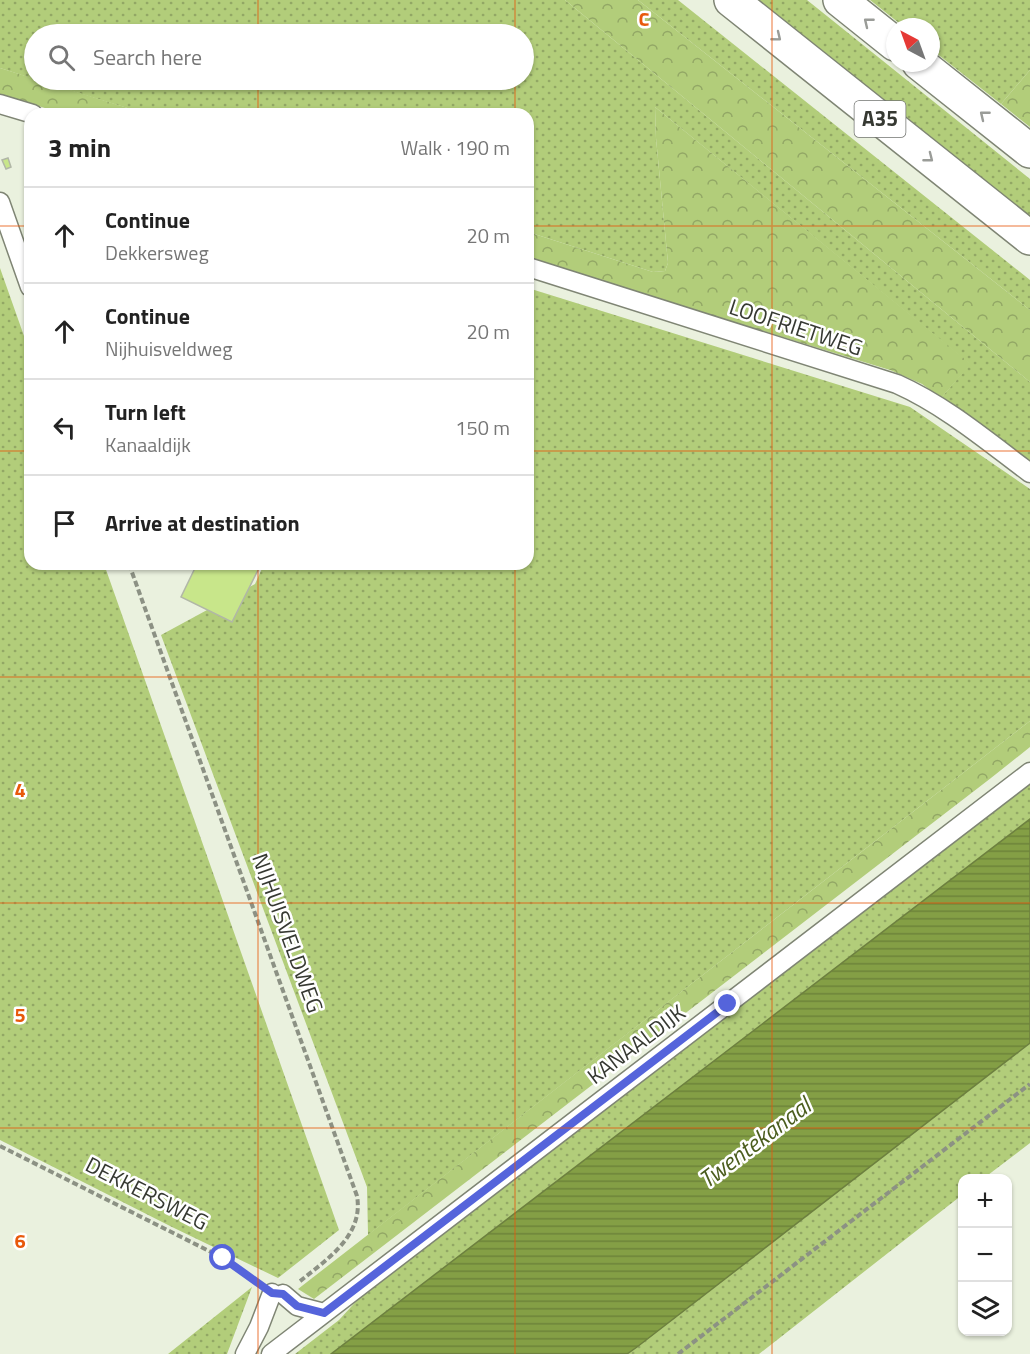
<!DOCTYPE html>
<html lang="en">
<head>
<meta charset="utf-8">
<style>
  :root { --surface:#fff; --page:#f6f6f6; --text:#222; --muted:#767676; --line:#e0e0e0 }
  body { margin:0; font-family:"Titillium Web",sans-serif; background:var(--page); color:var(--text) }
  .controls { position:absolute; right:18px; bottom:18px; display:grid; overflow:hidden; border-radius:12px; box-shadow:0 2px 4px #0004 }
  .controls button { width:54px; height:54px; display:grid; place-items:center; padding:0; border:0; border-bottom:2px solid var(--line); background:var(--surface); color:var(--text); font:30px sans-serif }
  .compass { position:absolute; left:886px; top:18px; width:54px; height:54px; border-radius:50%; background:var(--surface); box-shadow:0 2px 4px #0004; rotate:319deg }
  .stop { position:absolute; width:18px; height:18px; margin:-14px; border:4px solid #5564db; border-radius:50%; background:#fff }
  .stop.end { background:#5564db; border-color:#fff; box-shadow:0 2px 6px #0008 }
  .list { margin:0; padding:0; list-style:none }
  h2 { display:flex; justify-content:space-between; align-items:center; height:78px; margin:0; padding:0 24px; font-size:26px }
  h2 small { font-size:20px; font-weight:400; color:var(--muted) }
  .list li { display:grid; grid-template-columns:39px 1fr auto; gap:18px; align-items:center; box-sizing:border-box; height:96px; padding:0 24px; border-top:2px solid var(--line) }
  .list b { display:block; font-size:22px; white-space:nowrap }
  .list p { margin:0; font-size:20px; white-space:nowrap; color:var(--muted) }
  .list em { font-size:20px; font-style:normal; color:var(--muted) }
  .icon { flex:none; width:33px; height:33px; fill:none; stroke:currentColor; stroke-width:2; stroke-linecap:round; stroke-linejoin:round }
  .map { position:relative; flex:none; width:1030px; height:1354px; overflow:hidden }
  .search { position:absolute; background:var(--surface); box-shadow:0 2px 4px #0004; left:24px; top:24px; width:510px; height:66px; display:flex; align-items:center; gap:15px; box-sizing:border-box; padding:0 21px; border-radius:33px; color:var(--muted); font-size:22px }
  .panel { position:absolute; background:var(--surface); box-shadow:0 2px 4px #0004; left:24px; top:108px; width:510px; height:462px; border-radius:18px }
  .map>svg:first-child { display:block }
</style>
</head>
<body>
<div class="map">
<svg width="1030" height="1354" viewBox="0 0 1030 1354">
  <defs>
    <pattern id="grass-dots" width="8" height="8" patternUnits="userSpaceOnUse" patternTransform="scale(1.5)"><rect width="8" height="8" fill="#b2cd7a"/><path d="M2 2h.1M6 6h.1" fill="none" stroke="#92a765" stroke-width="1.8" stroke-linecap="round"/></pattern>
    <pattern id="forest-crowns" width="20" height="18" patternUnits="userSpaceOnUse" patternTransform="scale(1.5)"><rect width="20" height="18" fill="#b2cd7a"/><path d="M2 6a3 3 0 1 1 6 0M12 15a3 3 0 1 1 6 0" fill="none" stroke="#92a765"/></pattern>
    <pattern id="water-rules" width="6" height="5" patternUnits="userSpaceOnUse" patternTransform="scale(1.5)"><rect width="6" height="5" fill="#849f45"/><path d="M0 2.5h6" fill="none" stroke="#6d833a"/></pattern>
  </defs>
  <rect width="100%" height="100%" fill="#eaf1de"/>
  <path fill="url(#grass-dots)" d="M0 0H565L1030 382V464L941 398 970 364 655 107 656 138 668 263 665 271 653 272 528 232V114H147L36 80H524V34H34V79L0 68Z
    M638 0H678L1030 280V310Z
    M743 0H807L1030 179V228Z
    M870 0H1030V70L1001 104 931 49V27H904Z
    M0 268 30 353V564H104L339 1230 278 1278 172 1227 0 1140Z
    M528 288 910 407 1030 489V721L368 1235 367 1187 161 635 255 584 264 564H528Z
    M1030 781V819L331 1354H295L339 1320 361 1296Z
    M1030 1043V1143L984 1178H962V1195L759 1354H627Z
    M252 1287 227 1354H168Z"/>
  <path fill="url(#forest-crowns)" d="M565 0H638L1030 310V382Z
    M0 68 147 114H64L0 94Z
    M1030 70V127L1001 104Z
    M655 107 971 364 941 398 922 384 890 370 528 259V232L653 272 665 271 668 263 656 138Z
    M1030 721V747L991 778 314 1299 298 1289Z"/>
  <path fill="url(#water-rules)" stroke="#6d803f" stroke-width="1.5" d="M1030 819V1043L637 1347 627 1354H331Z"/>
  <path fill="#c8e68a" stroke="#b1b7a6" stroke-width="1.5" d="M8 158 11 167 6 169 2 160Z
    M197 564H261L232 622 181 597Z"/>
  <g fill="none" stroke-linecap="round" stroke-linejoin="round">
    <g stroke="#7f8574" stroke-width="21">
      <path id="minor" d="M0 104 33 114
        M0 202 30 287
        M528 267 897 384C946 406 987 441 1030 473
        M283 1294 297 1306 324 1313
        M245 1354 259 1327 272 1293
        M271 1354 1030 772"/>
    </g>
    <g stroke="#7f8574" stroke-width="36">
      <path id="motorway" d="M731 0 1030 238
        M840 0 895 44
        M919 63 1030 151"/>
    </g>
    <path stroke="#8c9184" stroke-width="4" stroke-dasharray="6 3" stroke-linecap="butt" d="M129 564 357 1196C364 1236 326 1260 299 1282
      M0 1146 223 1258 258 1282
      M678 1354 1030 1084"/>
    <use href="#minor" stroke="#fff" stroke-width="18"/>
    <use href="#motorway" stroke="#fff" stroke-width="33"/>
  </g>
  <defs><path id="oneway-chevron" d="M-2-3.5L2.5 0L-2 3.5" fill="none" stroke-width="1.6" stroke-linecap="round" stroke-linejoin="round" transform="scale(1.5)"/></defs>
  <g stroke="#9a9c98">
    <use href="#oneway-chevron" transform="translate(868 22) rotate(-141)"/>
    <use href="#oneway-chevron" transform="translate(777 37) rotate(39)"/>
    <use href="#oneway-chevron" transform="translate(984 115) rotate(-141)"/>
    <use href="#oneway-chevron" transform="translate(929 158) rotate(38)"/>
  </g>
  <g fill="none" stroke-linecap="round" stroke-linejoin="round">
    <path stroke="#5564db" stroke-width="8" d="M223 1258 272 1293 283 1294 297 1306 324 1313 728 1004"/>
  </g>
  <path fill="none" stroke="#e8590c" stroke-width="1.5" stroke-opacity="0.55" d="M258 0V34M515 0V34M772 0V1354M258 80V114M515 80V114M0 226H30M528 226H1030M0 451H30M528 451H1030M258 564V1354M515 564V1354M0 677H1030M0 903H1030M0 1128H1030"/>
  <g text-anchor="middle" stroke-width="5" stroke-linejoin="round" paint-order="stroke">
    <rect fill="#fff" stroke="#727470" stroke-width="1.5" x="854.5" y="101" width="51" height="36" rx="4.5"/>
    <g font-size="21" font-weight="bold" fill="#363932">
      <text x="880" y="126">A35</text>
    </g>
    <g font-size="22" fill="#363932" stroke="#fff">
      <text transform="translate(796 327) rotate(18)" y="8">LOOFRIETWEG</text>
      <text transform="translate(288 933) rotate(70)" y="8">NIJHUISVELDWEG</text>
      <text transform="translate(636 1044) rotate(-37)" y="8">KANAALDIJK</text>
      <text transform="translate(147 1193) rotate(27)" y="8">DEKKERSWEG</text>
    </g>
    <g font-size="24" font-style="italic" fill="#4b5d1e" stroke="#fff">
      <text transform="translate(755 1143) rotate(-37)" y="8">Twentekanaal</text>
    </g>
  </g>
  <g font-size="20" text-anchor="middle" font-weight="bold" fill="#e8590c" stroke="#fff" stroke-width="5" stroke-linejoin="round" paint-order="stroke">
    <text x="644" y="26">C</text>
    <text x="20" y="797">4</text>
    <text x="20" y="1022">5</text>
    <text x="20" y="1248">6</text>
  </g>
</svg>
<div class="controls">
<button>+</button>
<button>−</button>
<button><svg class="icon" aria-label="layers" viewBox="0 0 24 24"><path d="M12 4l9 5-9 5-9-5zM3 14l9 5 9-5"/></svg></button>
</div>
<svg class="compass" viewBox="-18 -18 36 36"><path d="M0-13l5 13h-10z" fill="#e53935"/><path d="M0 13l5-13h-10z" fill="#767676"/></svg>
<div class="stop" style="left:223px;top:1258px"></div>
<div class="stop end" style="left:728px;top:1004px"></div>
<div class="search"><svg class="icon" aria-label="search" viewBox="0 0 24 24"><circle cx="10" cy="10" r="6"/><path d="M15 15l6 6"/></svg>Search here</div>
<section class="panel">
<h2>3 min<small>Walk · 190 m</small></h2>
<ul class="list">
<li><svg class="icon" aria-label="ahead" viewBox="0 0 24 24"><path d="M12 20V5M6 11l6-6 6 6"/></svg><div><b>Continue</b><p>Dekkersweg</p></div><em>20 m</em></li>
<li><svg class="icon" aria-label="ahead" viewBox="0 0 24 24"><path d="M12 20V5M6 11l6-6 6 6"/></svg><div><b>Continue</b><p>Nijhuisveldweg</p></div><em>20 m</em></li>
<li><svg class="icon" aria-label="left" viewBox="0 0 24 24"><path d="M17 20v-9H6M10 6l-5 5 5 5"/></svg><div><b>Turn left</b><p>Kanaaldijk</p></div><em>150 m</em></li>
<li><svg class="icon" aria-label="arrive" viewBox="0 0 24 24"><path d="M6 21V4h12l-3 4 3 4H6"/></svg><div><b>Arrive at destination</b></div></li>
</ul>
</section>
</div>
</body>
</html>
